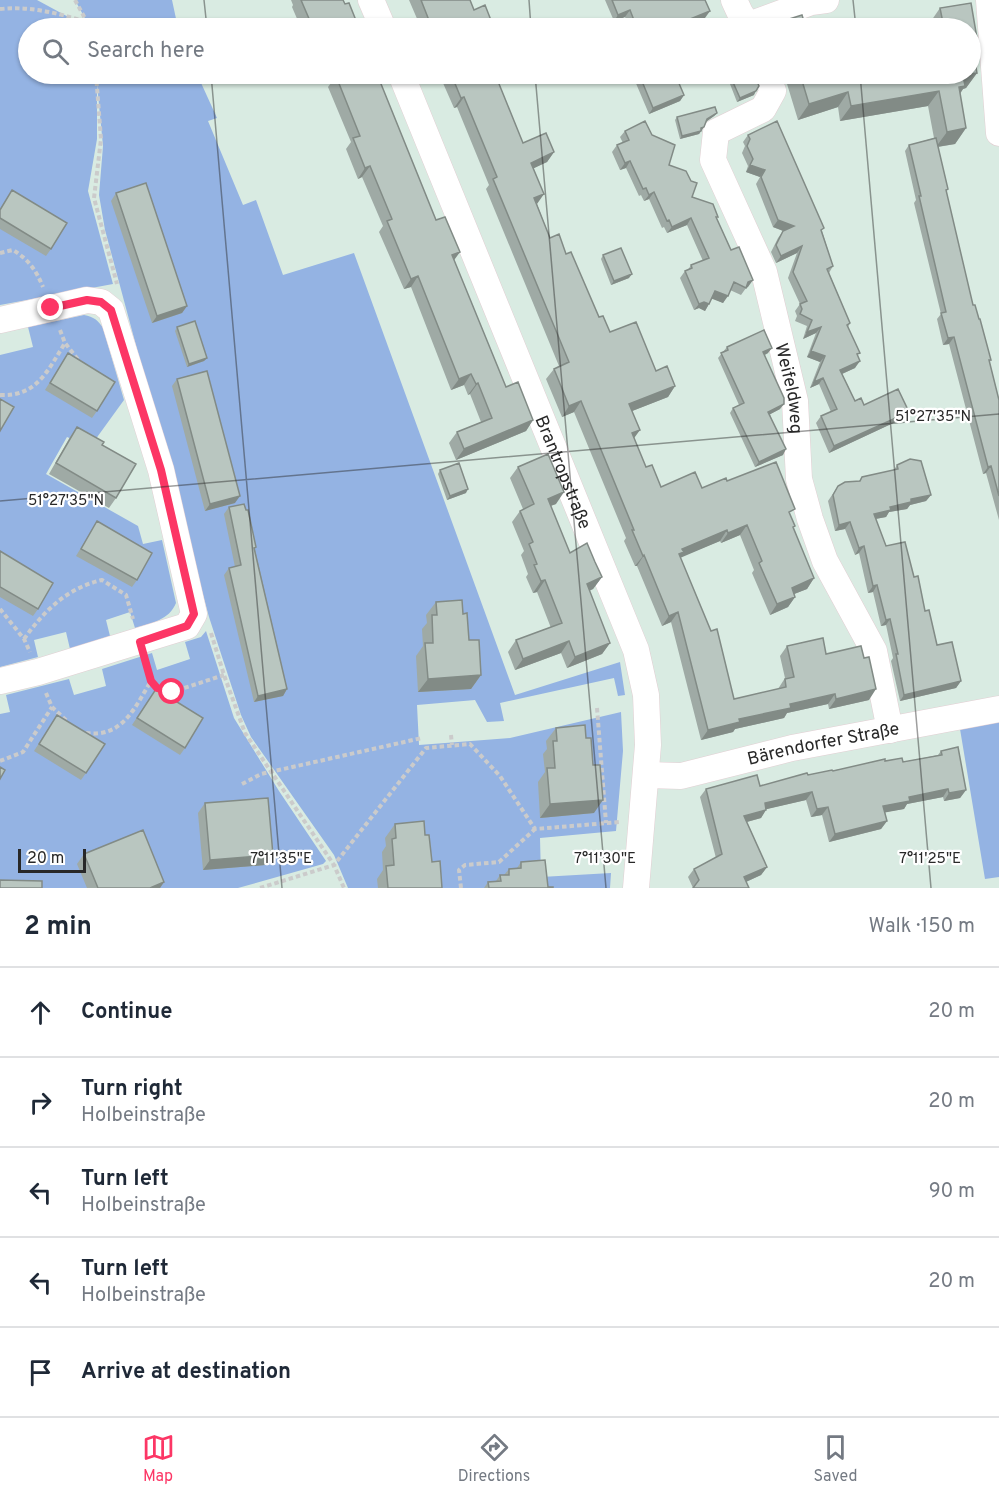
<!DOCTYPE html>
<html lang="en">
<head>
<meta charset="utf-8">
<style>
  :root { --surface:#fff; --page:#f6f6f7; --text:#1f2937; --muted:#747a83; --line:#e0e1e3; --accent:#fc3665 }
  body { margin:0; font-family:Overpass,sans-serif; background:var(--page); color:var(--text) }
  .scale { position:absolute; left:18px; bottom:15px; width:68px; box-sizing:border-box; padding-left:6px; border:3px solid #282828; border-top:0; font-size:16px; line-height:21px; white-space:nowrap; color:#282828; -webkit-text-stroke:4px #fff; paint-order:stroke }
  .stop { position:absolute; width:18px; height:18px; margin:-14px; border:4px solid #fc3665; border-radius:50%; background:#fff }
  .stop.end { background:#fc3665; border-color:#fff; box-shadow:0 2px 6px #0008 }
  .list { margin:0; padding:0; list-style:none }
  h2 { display:flex; justify-content:space-between; align-items:center; height:78px; margin:0; padding:0 24px; font-size:26px }
  h2 small { font-size:20px; font-weight:400; color:var(--muted) }
  .list li { display:grid; grid-template-columns:39px 1fr auto; gap:18px; align-items:center; box-sizing:border-box; height:90px; padding:0 24px; border-top:2px solid var(--line) }
  .list b { display:block; font-size:22px; white-space:nowrap }
  .list p { margin:0; font-size:20px; white-space:nowrap; color:var(--muted) }
  .list em { font-size:20px; font-style:normal; color:var(--muted) }
  .icon { flex:none; width:33px; height:33px; fill:none; stroke:currentColor; stroke-width:2; stroke-linecap:round; stroke-linejoin:round }
  .map { position:relative; flex:none; width:999px; height:888px; overflow:hidden }
  .search { position:absolute; background:var(--surface); box-shadow:0 2px 4px #0004; left:18px; right:18px; top:18px; height:66px; display:flex; align-items:center; gap:15px; box-sizing:border-box; padding:0 21px; border-radius:33px; color:var(--muted); font-size:22px }
  .sheet { height:528px; background:var(--surface) }
  nav { display:flex; justify-content:space-around; align-items:center; box-sizing:border-box; height:84px; border-top:2px solid var(--line); background:var(--surface); font-size:16px; color:var(--muted) }
  nav a { display:grid; justify-items:center; gap:3px }
  nav .on { color:var(--accent) }
  .map>svg:first-child { display:block }
</style>
</head>
<body>
<div class="map">
<svg width="999" height="888" viewBox="0 0 999 888">
  <rect width="100%" height="100%" fill="#d9ebe2"/>
  <path fill="#94b3e3" d="M0 0H37L85 26V28H28V74H197L217 118 208 121 243 205 256 200 283 275 354 253 515 695 620 662 625 695 618 696 614 678 500 703 504 721 487 722 475 700 417 705 419 745 510 738 621 712 623 751 616 831 540 838 541 877 611 873 610 888H348L334 855 251 737 241 715 209 617 105 230 99 195 103 146 97 84V139L88 191 113 284 0 305Z
    M75 0H172L178 28H88L87 22Z
    M84 315C94 317 98 320 103 328L124 400 90 447 67 437 46 474 138 526 143 544 162 540 176 603C169 620 152 623 135 628L130 612 106 620 110 636 70 649 66 632 34 640 38 657 0 667V355L33 347 28 327Z
    M206 631 234 718 279 791 326 861 323 864 238 888H0V714L10 712 6 695 69 679 74 695 106 686 102 669 152 653 157 670 190 659 185 642 201 637Z
    M999 716V877L985 879 960 729Z"/>
  <g fill="none" stroke-linecap="round" stroke-linejoin="round">
    <g stroke="#e2cfd3" stroke-width="27">
      <g id="street">
        <path d="M371 0 383 28"/>
        <path d="M734 0 740 13 750 28"/>
        <path d="M989 0 999 133"/>
        <path d="M749 25 811 2 826 0"/>
        <path id="s1" d="M401 74 636 650 646 695 648 745 636 888"/>
        <path id="s2" d="M766 74 773 91 763 109 716 132 713 160 764 272 795 401 799 479 810 519 825 561 874 651 890 730"/>
        <path d="M0 320 87 300 101 302 111 310 161 470 194 614 187 626 38 672 0 681"/>
        <path id="s3" d="M647 775 681 776 792 748 999 709"/>
      </g>
    </g>
    <path stroke="#cbcbcb" stroke-width="4" stroke-dasharray="4.5 3" stroke-linecap="butt" d="M75 0 87 22 88 28
      M0 9C31 6 57 13 87 22
      M96 74 101 139 94 198 117 284
      M0 253 13 250C29 260 36 270 43 287
      M60 330 65 343 80 362
      M0 395C37 397 48 370 65 343
      M0 609 24 639 30 652
      M211 633 224 675 245 733 334 865 344 888
      M24 639C44 611 67 588 102 580L126 595 133 619
      M145 661 151 681
      M46 693 52 707 68 722
      M597 708 606 823
      M86 733C123 738 135 707 151 681L157 688 172 692 224 675
      M451 735 452 745
      M0 761 23 752 52 707
      M242 784 261 774 422 738
      M260 888 334 865 426 748 470 744 500 776 535 829 620 822
      M461 888 459 870 465 865 499 862 535 829"/>
    <use href="#street" stroke="#fff" stroke-width="26"/>
  </g>
  <path fill="#9faaa5" d="M291 0H343L359 28H301L292 7 293 5Z
    M409 0H470L474 10 494 28H421Z
    M605 0H705V18L679 28H630L625 17 614 21Z
    M971 3 979 50 974 57 977 73 966 88 963 89 960 94 966 128 955 144 938 147 948 189 946 192 973 305H975L979 319H980L991 360 989 363 999 400V520L986 473 983 474 949 344 943 345 937 319 941 314 914 203 916 200 905 151 909 145 934 138 928 106 840 121 838 107 798 120 784 74H821L822 77 841 74H970V28H930L929 24 940 8Z
    M783 21 806 28H778Z
    M327 74H377L436 220 454 260 506 387 533 420 526 431 456 460 449 443 457 432 481 422 470 394 468 395 464 385 451 390 411 287 404 289 379 232 383 226 362 177 358 179 346 149 351 142 328 87 331 83Z
    M439 74H495L523 143 554 152 547 162 533 168 537 204 550 238 566 254 599 317 610 332 675 386 668 397 632 411 634 439 646 467 661 487 702 488 727 481 790 515 793 528 814 578 807 589 794 594 795 597 788 607 770 615 752 573 754 570 740 535 721 543 720 541 680 557 734 699 778 689 785 678 780 656 787 646 826 654 869 700 829 709 828 704 787 713 784 718 735 729 733 732 701 740 671 622 662 626 637 566H635L624 541 626 538 574 412 562 417 546 379 554 369 559 366 486 189 489 185 457 107 454 108Z
    M632 74H675L684 95 680 101 649 114Z
    M732 80 754 95 737 102 730 84Z
    M717 113 714 116 706 122 704 127 699 134 680 139 675 120 677 117Z
    M625 131 652 135 669 165 692 197 717 219 748 287 746 288 741 295 730 290 723 303 712 298 705 311 699 308 694 310 680 278 685 271 688 270 691 265 703 261 687 225 667 233 664 227 662 228 649 199 644 201 641 195 639 196 626 168 620 170 612 152 617 145 623 143 620 137Z
    M748 135 822 231 833 266 829 273 850 323 848 327 858 356 855 368 842 374 855 401 864 405 909 412 904 418 829 453 816 423 821 416 831 412 819 384 810 388 820 362 807 357 816 333 803 339 807 326 795 321 797 316 795 311 800 304 788 278 797 253 776 263 771 252 778 238 783 231 773 227 756 184 760 177 746 172 748 166 742 153 745 146 743 142Z
    M12 190 51 249 46 256 0 229V209Z
    M116 193 187 306 182 313 152 323 111 201Z
    M603 255 629 278 611 285 601 259Z
    M177 327 207 358 204 361 187 367 175 331Z
    M727 347 768 353 765 355 780 409 770 414 783 455 755 467 730 413 733 408 739 405 718 358Z
    M68 353 97 411 92 418 45 390Z
    M177 379 235 503 205 511 172 386Z
    M77 427 102 445 116 498 109 508 49 474 70 437Z
    M897 465 931 495 926 501 910 505 907 509 889 512 886 517 876 519 886 546 914 577 937 645 961 681 956 688 900 701 891 661 893 658 886 625 881 626 873 592 868 593 859 553 855 555 845 529 835 531 828 501 838 486 859 481 862 477 894 470Z
    M518 467 556 504 550 506 570 553 602 577 593 589 589 591 610 643 602 654 567 668 561 653 515 670 508 652 516 640 551 628 537 592 533 593 526 577 528 574 521 555 524 551 512 522 520 511 523 509 510 478Z
    M440 470 466 493 447 500 438 474Z
    M229 507 256 547 255 549 287 689 283 696 254 702 224 575 229 568 235 567 224 514Z
    M97 521 137 580 132 587 76 556Z
    M0 551 38 609 33 616 0 597Z
    M436 602 463 614 469 640 481 675 471 689 418 692 416 656 423 646 422 629 427 623 426 615Z
    M151 696 185 748 180 755 132 725Z
    M57 715 86 773 81 780 34 751Z
    M556 728 594 813 540 818 538 782 545 772 543 754 547 749 546 741Z
    M941 751 966 790 960 798 944 801 943 797 907 804 904 809 885 812 887 821 881 829 829 842 822 815 811 817 806 800 766 809 761 818 747 822 767 867 761 875 746 882 693 888 688 877 694 869 716 858 700 797 706 789 760 786 808 775 885 761 903 762 938 755Z
    M205 803 265 865 203 870 198 813Z
    M395 824 425 835 432 862 442 888H378L377 879 383 870 382 852 386 846 385 838Z
    M84 854 164 882 160 888H87L77 864Z
    M521 862 548 887 553 888H484L488 882 496 881 500 875H504L509 869 517 868Z"/>
  <path fill="#828b86" d="M630 10 625 17 614 21 618 15Z
    M710 11 705 18 679 28H668Z
    M979 50 970 62 973 51Z
    M977 73 966 88 963 89 954 102 963 75Z
    M756 91 754 95 737 102 740 98Z
    M939 91 928 106 840 121 851 106Z
    M848 92 838 107 798 120 809 104Z
    M684 95 680 101 649 114 653 108Z
    M464 97 457 107 454 108 461 98Z
    M717 113 714 116 704 123 707 119Z
    M704 127 699 134 680 139 682 136Z
    M966 128 955 144 936 147 947 132Z
    M554 152 547 162 524 173 531 163Z
    M630 161 626 168 620 170 625 163Z
    M750 165 765 170 760 177 746 172Z
    M370 166 362 177 358 179 365 168Z
    M654 192 649 199 644 201 649 195Z
    M544 194 537 204 534 198Z
    M691 218 687 225 667 233 672 227Z
    M778 220 794 226 789 233 773 227Z
    M802 246 797 253 776 263 781 256Z
    M460 252 452 263V255Z
    M632 274 629 278 611 285 614 281Z
    M418 276 411 287 404 289 411 279Z
    M753 280 748 287 746 288 748 282Z
    M715 291 728 296 723 303 710 298Z
    M704 302 709 304 705 311 699 308 694 310 699 304Z
    M187 306 182 313 152 323 157 316Z
    M821 327 816 333 803 339 807 332Z
    M954 337 949 344 943 345 948 338Z
    M772 348 768 353 760 357 763 352Z
    M811 351 825 356 820 362 807 357Z
    M207 358 204 361 187 367 189 364Z
    M860 361 855 368 835 377 840 370Z
    M471 374 464 385 451 390 459 379Z
    M823 378 819 384 810 388 814 382Z
    M478 383 470 394 468 395 476 384Z
    M675 386 668 397 622 415 629 404Z
    M581 401 574 412 562 417 569 406Z
    M784 404 780 409 765 417 768 412Z
    M909 412 904 418 829 453 834 446Z
    M533 420 526 431 456 460 464 449Z
    M640 430 632 441V433Z
    M786 449 783 455 755 467 759 462Z
    M991 466 986 473 983 474 988 467Z
    M468 489 466 493 447 500 450 496Z
    M564 492 556 504 539 510 548 499Z
    M931 495 926 501 910 505 907 509 889 512 886 517 869 520 874 514 890 507 911 499Z
    M240 496 235 503 205 511 210 504Z
    M850 522 845 529 835 531 839 525Z
    M747 525 740 535 721 543 728 533Z
    M727 530 720 541 680 558 672 564 682 549Z
    M864 546 859 553 855 555 859 548Z
    M644 555 637 566H635L643 556Z
    M602 577 593 589 579 595 587 584Z
    M814 578 807 589 784 598 792 588Z
    M545 580 537 592 533 593 541 581Z
    M877 585 873 592 868 593 873 586Z
    M795 597 788 607 770 615 777 604Z
    M678 612 671 622 662 626 669 616Z
    M890 619 886 625 881 626 886 620Z
    M569 641 561 653 515 670 523 659Z
    M610 643 602 654 567 668 575 657Z
    M481 675 471 689 418 692 428 679Z
    M961 681 956 688 900 701 904 695Z
    M287 689 283 696 254 702 258 696Z
    M876 689 869 700 829 709 836 699Z
    M835 694 828 704 787 713 784 718 735 729 733 732 701 740 708 730 739 719 790 704Z
    M948 789 943 797 907 804 904 809 877 814 883 806 909 797Z
    M966 790 960 798 944 801 949 793Z
    M812 792 806 800 759 811 765 803Z
    M603 800 594 813 540 818 550 804Z
    M828 807 822 815 811 817 817 809Z
    M766 810 761 818 739 824 744 816Z
    M887 821 881 829 829 842 835 834Z
    M273 855 265 865 203 870 210 860Z
    M767 867 761 875 739 885 744 877Z
    M164 882 160 888H150Z"/>
  <path fill="#b9c6c0" stroke="#828b86" stroke-width="1.5" d="M301 0H343L345 4 349 3 359 28H313Z
    M421 0H470L474 10 485 5 494 28H432Z
    M612 0H705L710 11 668 28H637L630 10 618 15Z
    M971 3 979 50 973 51 977 73 963 75 965 86 959 87 966 128 947 132 939 91 851 106 848 92 809 104 800 74H821L822 77 841 74H970V28H944L940 8Z
    M802 15 806 28H786L783 21Z
    M339 74H377L436 220 445 217 460 252 452 255 506 387 518 382 533 420 464 449 457 432 492 418 478 383 476 384 471 374 459 379 418 276 411 279 387 221 392 219 370 166 365 168 353 138 360 136 336 76 340 75Z
    M451 74H495L523 143 546 133 554 152 531 163 544 194 534 198 550 238 559 234 566 254 571 252 599 317 603 316 610 332 636 322 656 371 667 366 675 386 629 404 640 430 632 433 646 467 652 465 661 487 695 472 702 488 726 478 727 481 776 462 795 509 789 512 795 526 793 527 814 578 792 588 795 597 777 604 759 563 762 561 747 525 728 533 727 530 682 549 684 552 679 554 711 631 717 629 734 699 786 687 785 679 794 677 787 646 823 638 826 654 861 646 864 658 869 657 876 689 836 699 835 694 790 704 791 708 739 719 740 722 708 730 678 612 669 616 644 555 643 556 632 530H634L581 401 569 406 554 369 569 362 493 179 497 177 464 97 461 98Z
    M639 74H675L684 95 653 108Z
    M748 74H754L759 86 756 91 740 98 732 80Z
    M715 107 717 113 707 119 704 127 701 128V131L682 136 677 117Z
    M645 121 652 135 675 145 669 165 686 171 691 181 697 183 692 197 713 204 718 217H716L731 250 739 247 753 280 748 282 746 288 734 282 728 296 715 291 709 304 704 302 699 304 685 271 692 268 691 265 709 258 691 218 672 227 669 220 667 221 654 192 649 195 646 188 643 189 630 161 625 163 617 145 629 140 625 131Z
    M777 121 824 228 821 230 833 266 827 269 850 323 847 325 860 353 857 354 860 361 840 370 855 401 861 398 864 405 898 389 909 412 834 446 821 416 837 409 823 378 814 382 825 356 811 351 821 327 807 332 812 320 800 314 802 309 800 304 807 301 793 272 802 246 781 256 776 245 783 231 794 226 778 220 761 177 765 170 750 165 753 159 747 146 750 139 748 135Z
    M936 138 948 189 946 190 973 305H975L979 319H980L991 360H989L999 400V496L991 466 988 467 954 337 948 338 941 313 946 312 919 196H921L909 145Z
    M146 183 187 306 157 316 116 193Z
    M12 190 67 223 51 249 0 218V210Z
    M621 248 632 274 614 281 603 255Z
    M195 321 207 358 189 364 177 327Z
    M764 330 772 348 763 352 784 398V404L768 412 786 449 759 462 733 408 744 403 721 353 728 350 727 347Z
    M68 353 115 382 97 411 50 383Z
    M207 371 240 496 210 504 177 379Z
    M0 399 14 407 0 431Z
    M77 427 104 442 102 445 136 464 116 498 56 463Z
    M548 454 564 492 548 499 570 553 587 543 595 562 602 577 587 584 610 643 575 657 569 641 523 659 516 640 562 623 545 580 541 581 534 565 537 564 529 544 533 542 520 511 534 504 518 467Z
    M910 459 921 461 931 495 911 499V502L890 507 891 510 874 514 886 546 905 542 914 577 918 576 925 611 929 610 937 645 952 642 961 681 904 695 896 654H898L890 619 886 620 877 585 873 586 864 546 859 548 850 522 839 525 833 495 838 486 845 482 860 481 862 477 898 469 897 465Z
    M459 463 468 489 450 496 440 470Z
    M244 504 246 510H248L256 547 254 548 287 689 258 696 229 568 241 565 229 507Z
    M97 521 152 553 137 580 81 549Z
    M0 551 53 583 38 609 0 587Z
    M462 600 463 614 467 613 469 640H479L481 675 428 679 425 643H433L432 615H437L436 602Z
    M156 689 203 718 185 748 137 718Z
    M57 715 105 744 86 773 39 744Z
    M585 725 586 738H591L593 765H600L603 800 550 804 547 768H555L553 741H557L556 728Z
    M958 747 966 790 949 793 948 789 909 797 910 801 883 806 887 821 835 834 828 807 817 809 812 792 765 803 766 810 744 816 767 867 744 877 749 888H693L699 880 694 869 722 854 706 789 757 775 760 786 807 773 808 775 832 770 833 771 885 759V761L902 758 903 762 942 755 941 751Z
    M0 767 5 770 0 779Z
    M268 798 273 855 210 860 205 803Z
    M424 821 425 835H429L432 862 440 861 442 888H388L386 866 394 865 392 839 396 838 395 824Z
    M143 830 164 882 150 888H98L84 854Z
    M545 860 548 887H553V888H489L488 882 501 881 500 875H509V869L521 868V862Z
    M0 880 42 881V888H0Z"/>
  <g fill="none" stroke-linecap="round" stroke-linejoin="round">
    <path stroke="#fc3665" stroke-width="8" d="M51 308 87 300 101 302 111 310 161 470 194 614 187 626 140 642 151 681 157 688 172 692"/>
  </g>
  <path fill="none" stroke="#282828" stroke-width="1.5" stroke-opacity="0.45" d="M204 0 207 28M529 0 531 28M853 0 856 28M211 74 282 888M535 74 606 888M860 74 931 888M0 501 999 414"/>
  <g text-anchor="middle" stroke-width="4.5" stroke-linejoin="round" paint-order="stroke">
    <g font-size="18" fill="#282828" stroke="#fff">
      <text dy="6" stroke="none"><textPath href="#s2" startOffset="362">Weifeldweg</textPath></text>
      <text dy="6" stroke="none"><textPath href="#s1" startOffset="430">Brantropstraße</textPath></text>
      <text dy="6" stroke="none"><textPath href="#s3" startOffset="180">Bärendorfer Straße</textPath></text>
    </g>
  </g>
  <g font-size="15" text-anchor="middle" fill="#282828" stroke="#fff" stroke-width="4.5" stroke-linejoin="round" paint-order="stroke">
    <text x="933" y="421">51°27'35"N</text>
    <text x="66" y="505">51°27'35"N</text>
    <text x="281" y="863">7°11'35"E</text>
    <text x="605" y="863">7°11'30"E</text>
    <text x="930" y="863">7°11'25"E</text>
  </g>
</svg>
<div class="scale">20 m</div>
<div class="stop" style="left:172px;top:692px"></div>
<div class="stop end" style="left:51px;top:308px"></div>
<div class="search"><svg class="icon" aria-label="search" viewBox="0 0 24 24"><circle cx="10" cy="10" r="6"/><path d="M15 15l6 6"/></svg>Search here</div>
</div>
<section class="sheet">
<h2>2 min<small>Walk · 150 m</small></h2>
<ul class="list">
<li><svg class="icon" aria-label="ahead" viewBox="0 0 24 24"><path d="M12 20V5M6 11l6-6 6 6"/></svg><div><b>Continue</b></div><em>20 m</em></li>
<li><svg class="icon" aria-label="right" viewBox="0 0 24 24"><path d="M7 20v-9h11M14 6l5 5-5 5"/></svg><div><b>Turn right</b><p>Holbeinstraße</p></div><em>20 m</em></li>
<li><svg class="icon" aria-label="left" viewBox="0 0 24 24"><path d="M17 20v-9H6M10 6l-5 5 5 5"/></svg><div><b>Turn left</b><p>Holbeinstraße</p></div><em>90 m</em></li>
<li><svg class="icon" aria-label="left" viewBox="0 0 24 24"><path d="M17 20v-9H6M10 6l-5 5 5 5"/></svg><div><b>Turn left</b><p>Holbeinstraße</p></div><em>20 m</em></li>
<li><svg class="icon" aria-label="arrive" viewBox="0 0 24 24"><path d="M6 21V4h12l-3 4 3 4H6"/></svg><div><b>Arrive at destination</b></div></li>
</ul>
</section>
<nav>
<a class="on"><svg class="icon" aria-label="map" viewBox="0 0 24 24"><path d="M3 6l6-2 6 2 6-2v14l-6 2-6-2-6 2zM9 4v14M15 6v14"/></svg>Map</a>
<a><svg class="icon" aria-label="directions" viewBox="0 0 24 24"><path d="M12 3l9 9-9 9-9-9zM9 14v-3h6M13 9l2 2-2 2"/></svg>Directions</a>
<a><svg class="icon" aria-label="saved" viewBox="0 0 24 24"><path d="M7 4h10v16l-5-4-5 4z"/></svg>Saved</a>
</nav>
</body>
</html>
